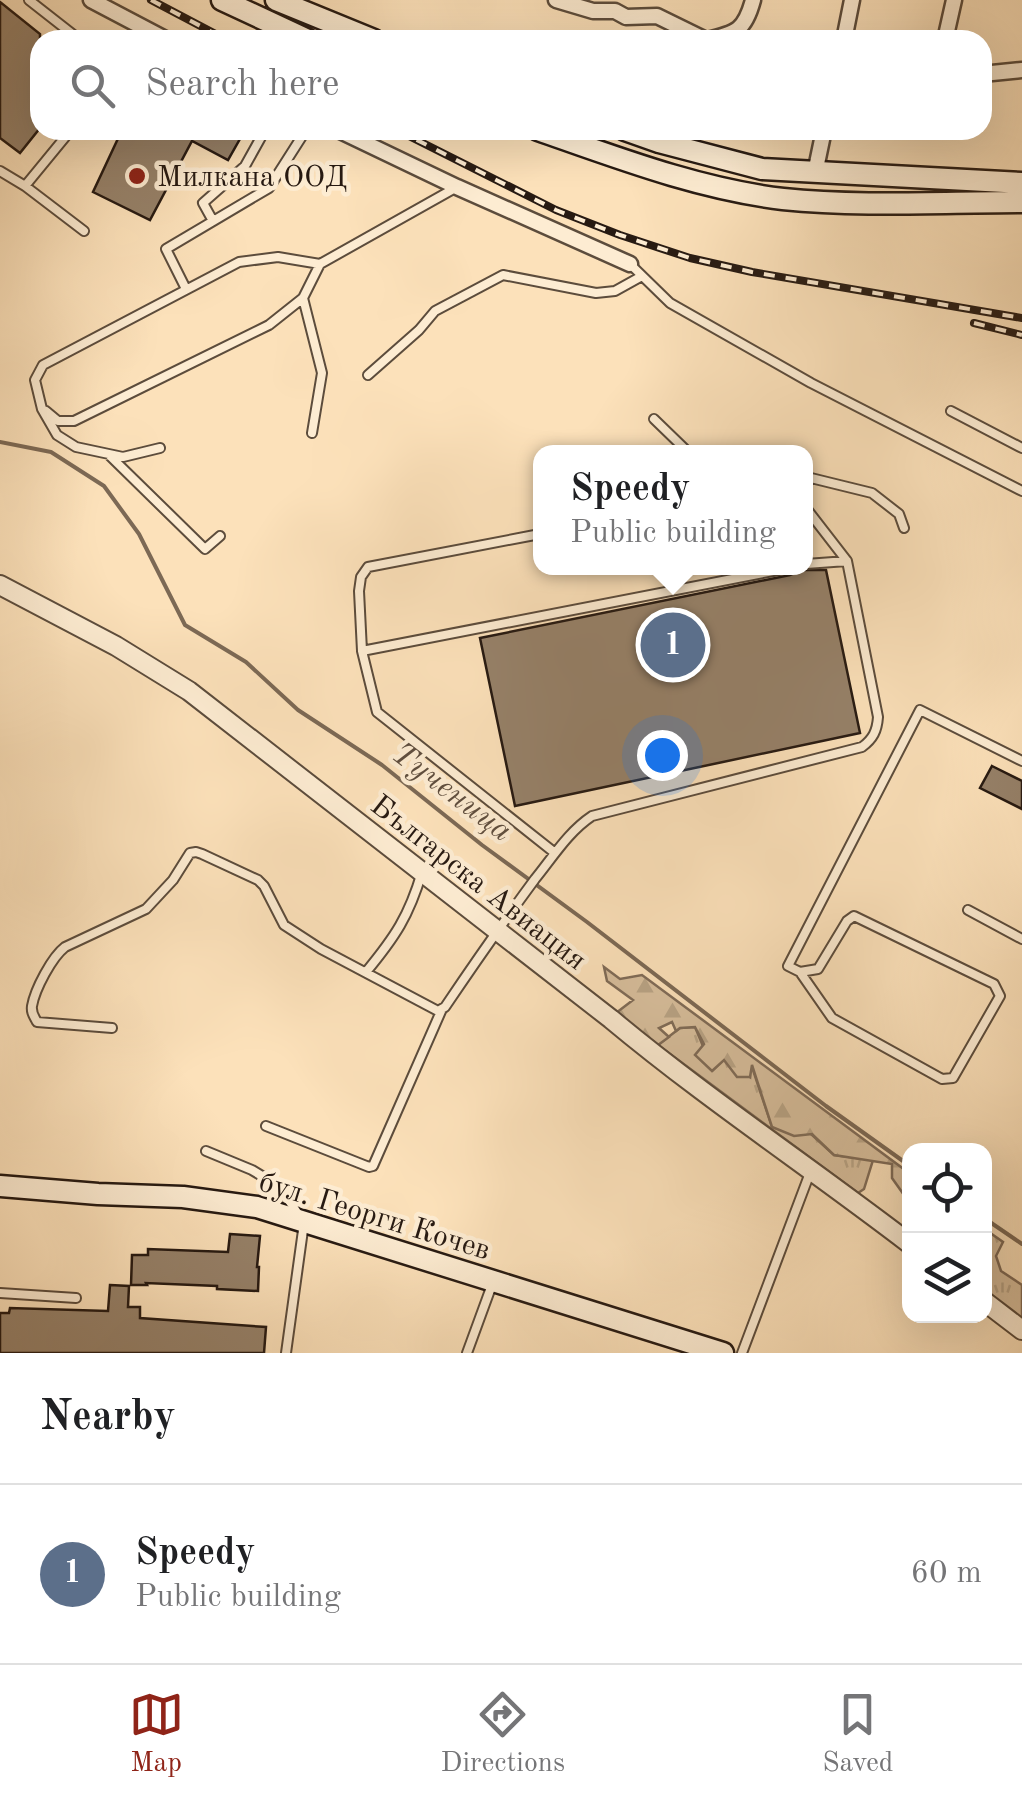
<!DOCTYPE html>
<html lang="en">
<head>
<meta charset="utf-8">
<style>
  :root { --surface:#fff; --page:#f6f6f6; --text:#202124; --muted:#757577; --line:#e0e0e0; --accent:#8f2418 }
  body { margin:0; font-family:"Old Standard TT",serif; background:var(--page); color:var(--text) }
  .controls { position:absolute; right:30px; bottom:30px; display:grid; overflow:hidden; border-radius:20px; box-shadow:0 10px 40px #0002 }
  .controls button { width:90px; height:90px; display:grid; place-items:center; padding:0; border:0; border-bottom:2px solid var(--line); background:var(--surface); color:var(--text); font:50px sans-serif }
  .you { position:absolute; left:662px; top:755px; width:35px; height:35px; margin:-25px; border:8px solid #fff; border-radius:50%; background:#1a73e8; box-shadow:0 0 0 15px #1a73e833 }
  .badge { display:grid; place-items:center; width:65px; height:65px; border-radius:50%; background:var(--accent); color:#fff; font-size:32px; font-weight:700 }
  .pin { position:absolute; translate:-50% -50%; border:5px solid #fff; box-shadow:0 2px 10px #0006 }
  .popup { position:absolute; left:533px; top:445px; width:280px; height:130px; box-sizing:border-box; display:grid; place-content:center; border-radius:20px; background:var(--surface); filter:drop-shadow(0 2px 8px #0005); font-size:32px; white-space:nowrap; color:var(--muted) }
  .popup b { font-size:38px; color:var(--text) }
  .popup::after { content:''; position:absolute; left:50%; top:100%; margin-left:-20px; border:20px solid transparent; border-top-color:var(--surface) }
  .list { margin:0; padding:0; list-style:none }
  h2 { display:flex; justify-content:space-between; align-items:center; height:130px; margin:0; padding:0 40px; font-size:42px }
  h2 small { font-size:32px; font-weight:400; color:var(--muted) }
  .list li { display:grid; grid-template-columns:65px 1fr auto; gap:30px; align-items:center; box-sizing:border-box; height:180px; padding:0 40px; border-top:2px solid var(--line) }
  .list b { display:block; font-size:38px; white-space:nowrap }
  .list p { margin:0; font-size:32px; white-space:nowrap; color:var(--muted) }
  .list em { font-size:32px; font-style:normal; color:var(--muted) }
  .icon { flex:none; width:55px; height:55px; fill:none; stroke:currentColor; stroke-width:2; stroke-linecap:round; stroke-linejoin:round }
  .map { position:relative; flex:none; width:1022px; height:1353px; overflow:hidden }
  .search { position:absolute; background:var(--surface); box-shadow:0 10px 40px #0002; left:30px; right:30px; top:30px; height:110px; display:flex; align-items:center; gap:25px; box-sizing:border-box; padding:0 35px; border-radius:30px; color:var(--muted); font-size:38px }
  .sheet { height:310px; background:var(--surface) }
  nav { display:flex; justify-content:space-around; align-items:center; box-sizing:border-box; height:140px; border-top:2px solid var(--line); background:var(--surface); font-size:28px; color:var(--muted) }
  nav a { display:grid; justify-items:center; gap:5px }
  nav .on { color:var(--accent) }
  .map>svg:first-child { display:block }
</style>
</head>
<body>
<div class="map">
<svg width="1022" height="1353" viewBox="0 0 1022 1353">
  <defs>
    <pattern id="grass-tufts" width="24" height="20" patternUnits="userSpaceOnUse" patternTransform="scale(2.5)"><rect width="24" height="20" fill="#d8bf9d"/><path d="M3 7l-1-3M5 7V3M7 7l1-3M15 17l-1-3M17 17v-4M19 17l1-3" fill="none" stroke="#b9a486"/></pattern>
    <pattern id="forest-firs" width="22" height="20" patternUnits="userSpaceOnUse" patternTransform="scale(2.5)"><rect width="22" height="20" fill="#d8bf9d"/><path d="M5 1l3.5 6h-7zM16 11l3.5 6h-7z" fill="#b9a486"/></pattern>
  </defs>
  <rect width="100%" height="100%" fill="#fce1ba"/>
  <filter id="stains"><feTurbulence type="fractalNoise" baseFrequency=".002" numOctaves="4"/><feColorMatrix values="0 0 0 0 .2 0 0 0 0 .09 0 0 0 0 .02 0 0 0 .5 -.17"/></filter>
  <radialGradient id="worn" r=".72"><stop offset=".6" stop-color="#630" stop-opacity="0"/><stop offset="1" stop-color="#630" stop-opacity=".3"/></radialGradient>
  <path fill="url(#grass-tufts)" stroke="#806c58" stroke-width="2.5" d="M695 1027 713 1070 724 1059 750 1077V1061L772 1127 811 1134 834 1155 873 1160 864 1189 858 1193 658 1045 680 1028Z
    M986 1230 1003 1242 996 1256 1001 1271 1022 1285V1320L985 1292Z"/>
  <path fill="url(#forest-firs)" stroke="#806c58" stroke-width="2.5" d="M604 967 620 979 642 975 909 1173V1202L892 1178V1164L834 1155 812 1134 794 1136 772 1127 752 1065 750 1077H737L724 1060 712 1071 695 1055 704 1044 695 1027 680 1028 676 1031 672 1022 659 1028 669 1037 658 1045 616 1013 633 1000 607 981Z"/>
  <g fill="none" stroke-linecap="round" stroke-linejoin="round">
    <path stroke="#7c6955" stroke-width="4" d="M0 442 51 452 104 486 139 534 185 625 246 662 298 710 382 765 482 845 587 922 826 1106 910 1166
      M984 1218 1022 1244"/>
  </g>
  <path fill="#968169" stroke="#271a12" stroke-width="2.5" d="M0 2 40 34V128L20 153 0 138Z
    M122 130H245L228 160 192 141 150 220 93 192Z
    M801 570H826L860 733 515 806 480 638 790 575Z
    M992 766 1022 781V809L980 788Z
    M230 1234 260 1236 257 1267H259L258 1291 217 1289V1286L146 1283 147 1285H131L132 1255H148V1249L228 1252Z
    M110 1285 129 1286 128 1307H140V1318L266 1327 264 1353H0V1313H9L10 1308 108 1311Z"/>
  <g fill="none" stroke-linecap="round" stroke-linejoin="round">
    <g stroke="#5c4c3c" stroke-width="12">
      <path id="service" d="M29 0 80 40
        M0 171 25 186 84 231
        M25 186 71 130
        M213 221 203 203 245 166 265 130
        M630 264 670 303 811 383 1022 491
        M186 289 166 249 269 188 306 130
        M303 298 322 373 312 433
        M368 375 419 330 435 311 503 275 596 293 615 291 642 276
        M46 411 58 421H74L269 325 303 298 320 264
        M951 411 1022 448
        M654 419 688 452
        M160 448 123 457 76 447 57 435 42 409 35 380 43 365 239 262 278 257 320 264 457 187
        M108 454 205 549 220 536
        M806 481 811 478 872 493 899 514 904 528
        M540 534 368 567 361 577 359 591 362 651 377 712 555 853
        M806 564 847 561
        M362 651 789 568
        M968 910 1022 939
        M366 972C395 937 409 916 422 872
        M800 972 832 1018 942 1079 953 1078 1000 996 994 984 854 916 847 921 818 969 800 972 788 966 920 710 1022 761
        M112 1028 37 1022C34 1016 31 1013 32 1006 35 989 52 957 65 947L146 909 173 880 190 853 196 852 202 854 258 880 264 886 284 925 321 949 438 1011 445 1007C474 964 504 921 535 879 553 857 568 832 592 816L862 747C873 739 877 731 878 717L847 561 806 508
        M266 1126 369 1167 373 1166 442 1009
        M206 1151 252 1170 280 1187 304 1223 286 1353
        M0 1293 76 1298
        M467 1353 493 1282
        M742 1353 811 1170"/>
    </g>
    <g stroke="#5c4c3c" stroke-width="19">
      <path id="minor" d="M91 0 167 40
        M556 0 593 11H615L626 17 657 16 706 40
        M707 40C737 33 745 30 753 0
        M844 40 852 0
        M945 40 954 0
        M982 74 1022 70
        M338 130 457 187 630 264
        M815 173 824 130"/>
    </g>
    <g stroke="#5c4c3c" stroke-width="22">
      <path id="tertiary" d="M0 585 116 646 189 691 611 1019C707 1099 811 1168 910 1244
        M984 1301 1022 1330"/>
    </g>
    <g stroke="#271a12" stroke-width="25">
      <path id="secondary" d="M222 0 308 40
        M276 0 374 40
        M538 130C618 158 699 189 783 199 860 207 944 202 1022 202
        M625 130 659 142 762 169 1022 183
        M0 1186 98 1194 183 1197 257 1207 723 1353"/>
    </g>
    <use href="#service" stroke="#fdecd2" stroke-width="8"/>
    <use href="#minor" stroke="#fdecd2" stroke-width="14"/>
    <use href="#tertiary" stroke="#fdecd2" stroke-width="18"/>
    <use href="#secondary" stroke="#fdecd2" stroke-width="20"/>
    <g stroke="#271a12" stroke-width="8">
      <path id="rail" d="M151 0 227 40
        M397 130 556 210 620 235 690 258 752 272 1022 318
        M974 323 1022 335"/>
    </g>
    <use href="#rail" stroke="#fdecd2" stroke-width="4" stroke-dasharray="11" stroke-linecap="butt"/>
  </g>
  <circle fill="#8f2418" stroke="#fdecd2" stroke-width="4" cx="137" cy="176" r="10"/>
  <g text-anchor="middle" stroke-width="9" stroke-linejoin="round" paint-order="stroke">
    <g font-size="30" fill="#271a12" stroke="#fdecd2" text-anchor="start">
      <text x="157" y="186">Милкана OOД</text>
    </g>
    <g font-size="30" fill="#271a12" stroke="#fdecd2">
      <text transform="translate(479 882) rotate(38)" y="10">Българска Авиация</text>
      <text transform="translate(375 1215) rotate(17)" y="10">бул. Георги Кочев</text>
    </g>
    <g font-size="32" font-style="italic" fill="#5f4e3e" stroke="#fdecd2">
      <text transform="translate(453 791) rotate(37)" y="11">Тученица</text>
    </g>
  </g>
  <rect width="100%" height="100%" filter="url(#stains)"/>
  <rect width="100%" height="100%" fill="url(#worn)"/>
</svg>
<div class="controls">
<button><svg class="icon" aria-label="locate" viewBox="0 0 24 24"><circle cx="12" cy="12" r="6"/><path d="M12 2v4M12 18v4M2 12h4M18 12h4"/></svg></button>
<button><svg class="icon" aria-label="layers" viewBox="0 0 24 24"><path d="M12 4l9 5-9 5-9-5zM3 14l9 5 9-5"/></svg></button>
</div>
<div class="you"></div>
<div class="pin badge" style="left:673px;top:645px;background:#5c6f8a">1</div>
<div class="popup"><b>Speedy</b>Public building</div>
<div class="search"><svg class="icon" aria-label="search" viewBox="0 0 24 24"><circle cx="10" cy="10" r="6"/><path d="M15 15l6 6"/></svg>Search here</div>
</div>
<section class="sheet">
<h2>Nearby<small></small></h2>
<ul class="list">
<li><span class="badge" style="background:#5c6f8a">1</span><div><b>Speedy</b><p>Public building</p></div><em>60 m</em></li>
</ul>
</section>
<nav>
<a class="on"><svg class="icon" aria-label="map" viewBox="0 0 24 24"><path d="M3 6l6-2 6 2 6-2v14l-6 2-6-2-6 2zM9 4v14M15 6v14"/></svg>Map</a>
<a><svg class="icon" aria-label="directions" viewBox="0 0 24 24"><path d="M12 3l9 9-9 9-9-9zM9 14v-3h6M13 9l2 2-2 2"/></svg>Directions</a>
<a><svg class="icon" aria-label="saved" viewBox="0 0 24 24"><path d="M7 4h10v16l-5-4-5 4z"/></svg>Saved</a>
</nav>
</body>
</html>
